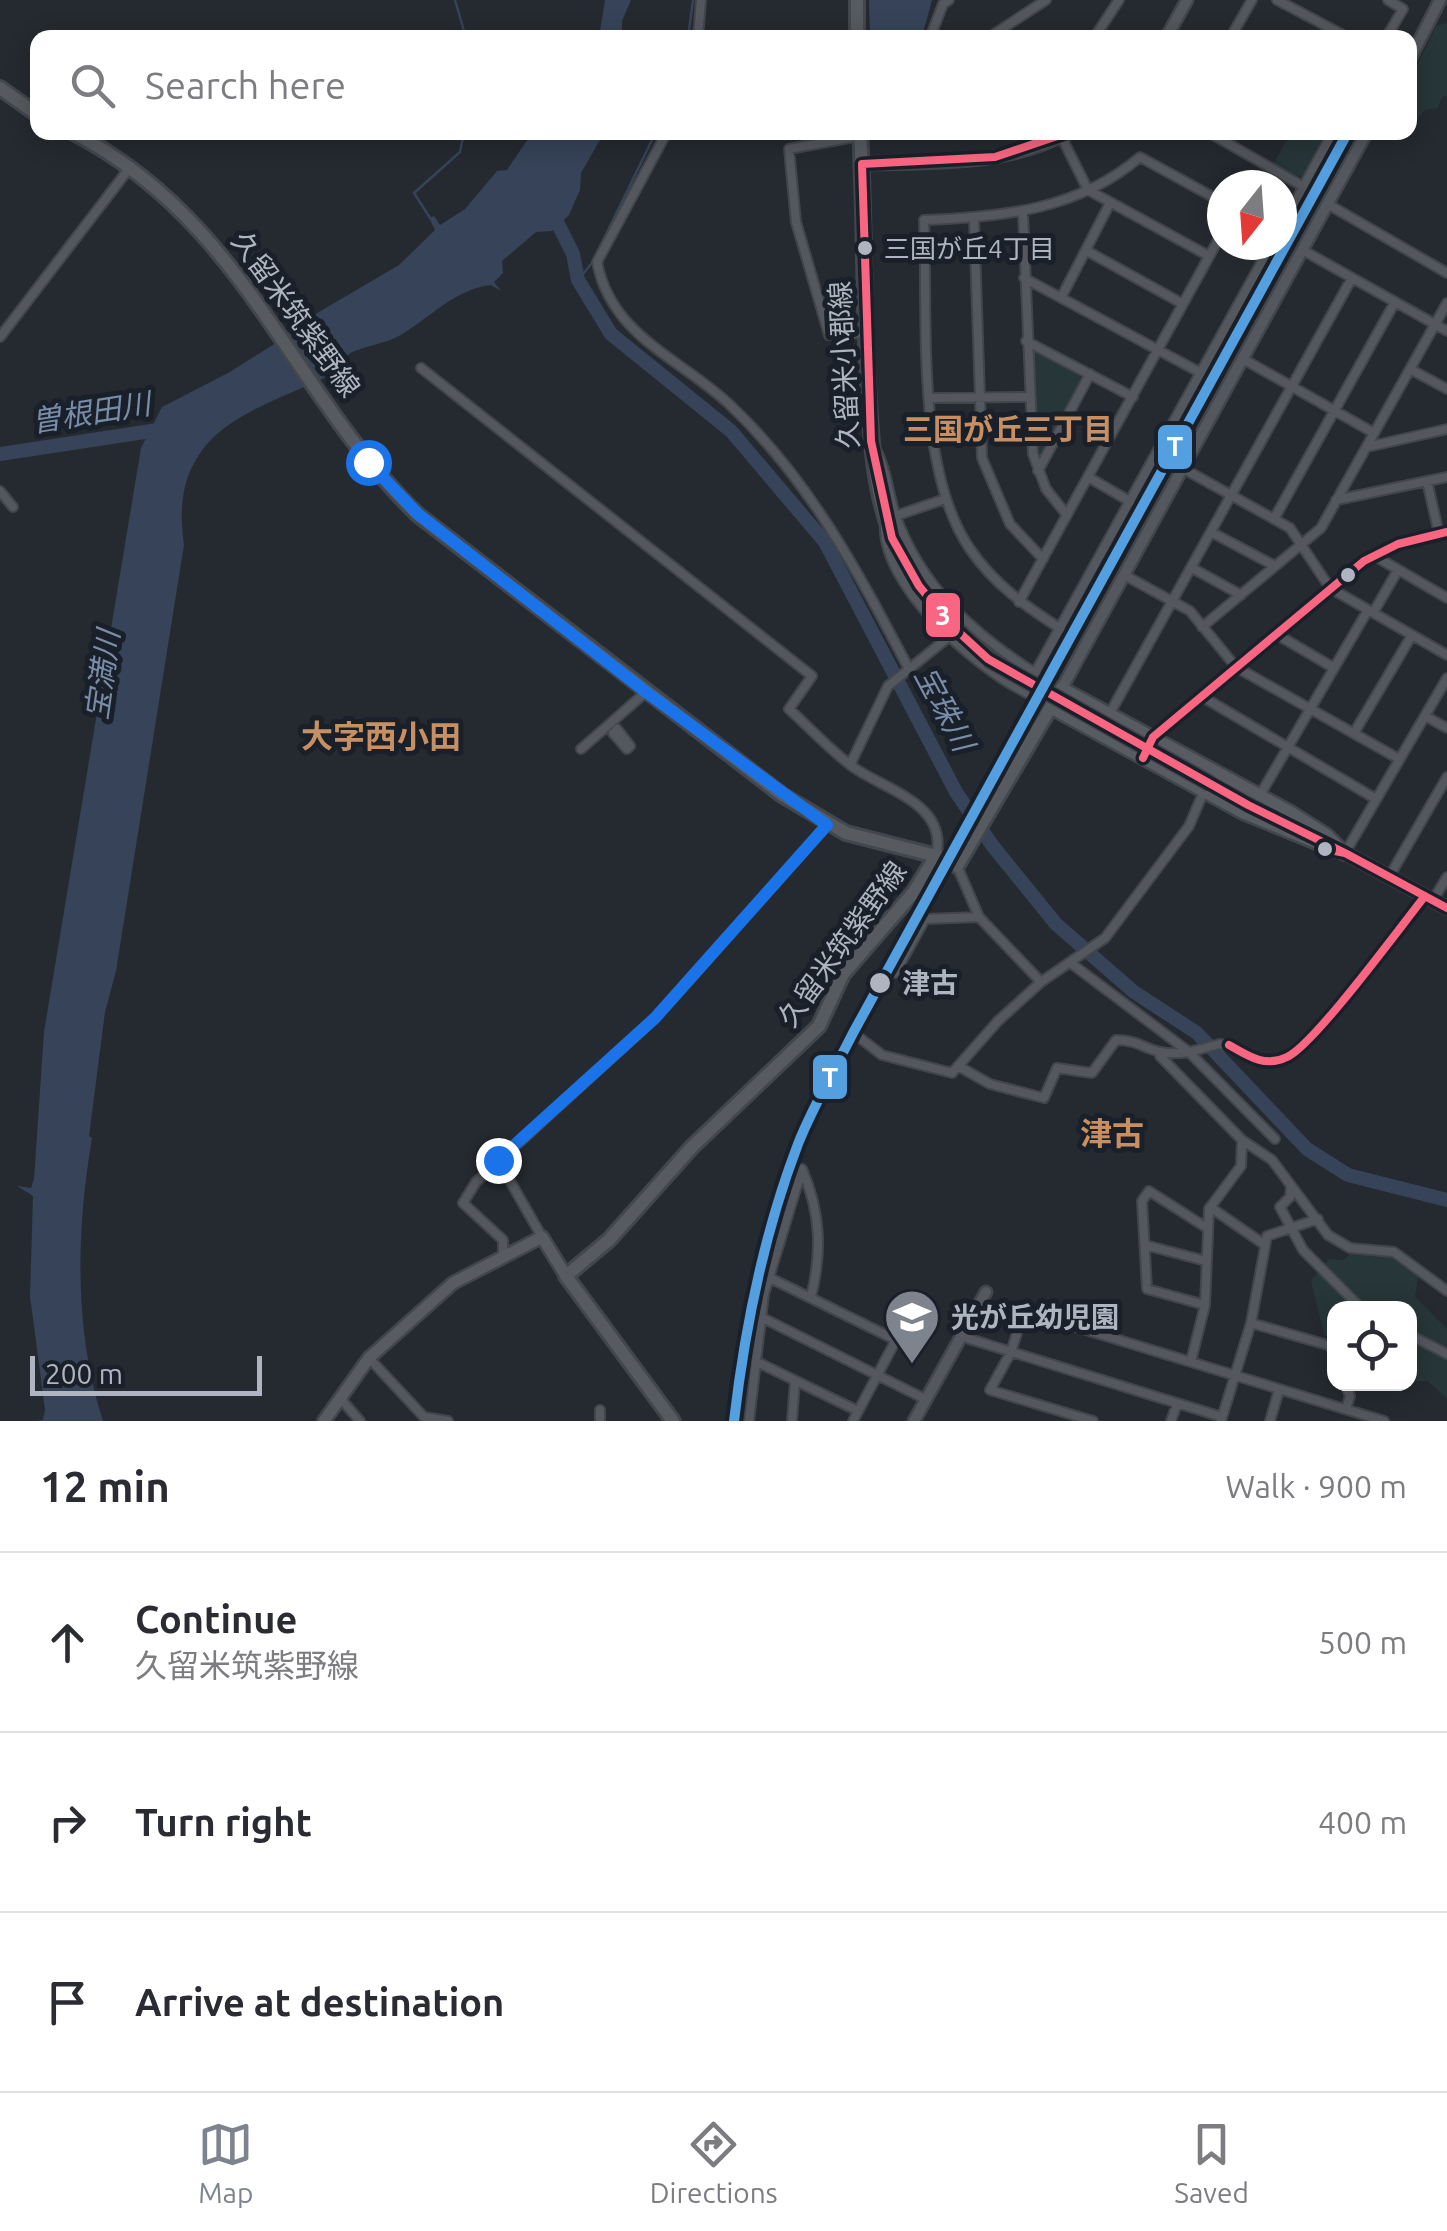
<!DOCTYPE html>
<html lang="en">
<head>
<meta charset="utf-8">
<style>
  :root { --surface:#fff; --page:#f7f7f7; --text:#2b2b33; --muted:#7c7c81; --line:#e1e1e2; --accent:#7e848e }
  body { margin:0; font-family:Ubuntu,"Noto Sans JP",sans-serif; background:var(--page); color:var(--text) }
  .controls { position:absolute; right:30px; bottom:30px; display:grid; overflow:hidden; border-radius:20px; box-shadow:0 5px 25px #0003 }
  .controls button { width:90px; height:90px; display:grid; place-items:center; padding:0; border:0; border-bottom:2px solid var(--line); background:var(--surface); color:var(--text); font:50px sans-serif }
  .compass { position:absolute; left:1207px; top:170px; width:90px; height:90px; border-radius:50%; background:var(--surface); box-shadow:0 5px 25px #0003; rotate:197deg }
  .scale { position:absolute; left:30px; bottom:25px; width:232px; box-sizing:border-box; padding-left:10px; border:5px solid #aeb5c1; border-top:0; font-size:28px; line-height:35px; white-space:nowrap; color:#aeb5c1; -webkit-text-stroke:8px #1a2029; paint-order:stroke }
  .stop { position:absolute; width:30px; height:30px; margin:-22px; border:8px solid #1a73e8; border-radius:50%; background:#fff }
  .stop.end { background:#1a73e8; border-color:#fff; box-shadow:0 2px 10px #0008 }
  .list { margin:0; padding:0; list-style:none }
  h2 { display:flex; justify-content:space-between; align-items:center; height:130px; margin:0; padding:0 40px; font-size:42px }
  h2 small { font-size:32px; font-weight:400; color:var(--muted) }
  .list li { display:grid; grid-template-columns:65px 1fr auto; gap:30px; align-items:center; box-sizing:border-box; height:180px; padding:0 40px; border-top:2px solid var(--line) }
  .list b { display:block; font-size:38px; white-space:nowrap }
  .list p { margin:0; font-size:32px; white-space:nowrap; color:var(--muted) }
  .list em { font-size:32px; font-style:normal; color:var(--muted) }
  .icon { flex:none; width:55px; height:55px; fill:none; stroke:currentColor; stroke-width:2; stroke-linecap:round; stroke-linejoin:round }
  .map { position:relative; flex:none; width:1447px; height:1421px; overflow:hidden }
  .search { position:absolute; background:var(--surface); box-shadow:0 5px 25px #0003; left:30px; right:30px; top:30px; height:110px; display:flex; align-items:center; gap:25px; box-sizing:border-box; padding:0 35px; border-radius:20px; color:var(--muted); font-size:38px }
  .sheet { height:670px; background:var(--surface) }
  nav { display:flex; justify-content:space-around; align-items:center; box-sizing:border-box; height:140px; border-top:2px solid var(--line); background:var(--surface); font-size:28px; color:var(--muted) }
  nav a { display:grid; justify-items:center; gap:5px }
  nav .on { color:var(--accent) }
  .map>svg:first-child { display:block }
</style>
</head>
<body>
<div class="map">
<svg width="1447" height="1421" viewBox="0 0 1447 1421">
  <rect width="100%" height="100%" fill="#252a30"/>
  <path fill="#273638" d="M1447 23V96L1442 97 1438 108 1425 110 1410 125V80L1436 26Z
    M1290 133H1312L1323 139 1305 179 1273 165Z
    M1034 348 1084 379 1041 459 1036 458 1030 350Z
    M1352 1251 1395 1257 1418 1276 1415 1297 1447 1329V1398L1427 1381H1410V1308H1334V1339L1324 1335 1311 1281 1329 1259 1344 1260Z"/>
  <path fill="#364358" d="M605 0H631L622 21V37H599Z
    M869 0H932L922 37H870Z
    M532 133H604L581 173 580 190 569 215 552 231 536 232 502 261 503 273 494 282 501 291 491 285C454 289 428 320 397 337 384 344 355 348 348 355 340 362 337 371 326 377 290 395 236 411 207 444 181 475 179 507 184 545L116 971 105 1012 89 1136 92 1138C76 1232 74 1332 103 1421H37L43 1420 45 1410 30 1296 33 1196 17 1186 31 1188 34 1179 44 1032 141 448 162 407 228 373 281 340 290 329 399 265 435 230 429 218 434 216 440 225 465 209 497 171 507 170Z"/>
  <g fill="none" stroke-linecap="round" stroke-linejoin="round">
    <path stroke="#364358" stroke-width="2.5" d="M455 0 466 38
      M688 38 693 0
      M430 218 414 193 460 152 464 132
      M578 280 592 263 656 132"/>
    <path stroke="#364358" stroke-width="14" d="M550 208 573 254 578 280 611 334 731 431 825 542 956 792 992 845 1056 924 1134 992 1197 1033 1307 1149 1348 1175 1447 1200
      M0 454 164 429"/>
    <g stroke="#42464a" stroke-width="12">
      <path id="minor" d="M1277 0 1349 38
        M698 38 701 0
        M930 38 943 4 949 0
        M988 38 1046 0
        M1094 38 1119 0
        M1243 38 1233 33 1252 0
        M1386 38 1403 9 1388 0
        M667 132 597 262C611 336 680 358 729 404 810 480 858 572 909 669
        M1059 132 1088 190 1209 256
        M1208 132 1304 187
        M860 136 789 149 796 222 829 335 865 333
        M1331 206 1447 273
        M1023 213 1033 454 1046 489 1067 515
        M974 218 982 458 1010 524 1043 559
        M1282 226 1333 132
        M1087 251 1183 304
        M1306 252 1447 331
        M1024 278 1201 373
        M1061 298 1110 203
        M0 337 131 166
        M1026 341 1133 397
        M1245 360 1374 433
        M421 368 812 676 789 709C810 728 830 750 853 767 885 790 949 804 936 856
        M1410 369 1447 389
        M931 398 1028 397
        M1367 447 1447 429
        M875 448C886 467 888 492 895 514 920 586 973 634 1035 673L1271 245
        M1184 469 1290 528 1330 588 1447 655
        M1038 471 1090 374
        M1088 477 1131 502
        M1427 481 1439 534
        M0 491 13 507
        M1336 500 1447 477
        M895 516 945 499
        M1274 519 1395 302
        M885 523C880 585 976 668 1027 693
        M1211 532 1275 566
        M1373 555 1447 598
        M1192 568 1241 595
        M1126 576 1190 611 1236 667 1399 759
        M1019 602 1222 233
        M1373 613 1398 570
        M1202 627 1321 528 1447 303
        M1061 629C1025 606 994 584 970 549 915 469 928 316 924 220 1002 217 1078 210 1140 157L1222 202
        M1276 634 1334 668
        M1201 696 1376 799
        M1110 713 1352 278
        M1425 716 1447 728
        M613 733 627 749 630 746 617 729
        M1354 733 1412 635
        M1151 740 1364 561 1398 544 1447 532
        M581 749 646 692
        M850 765 888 686 950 636
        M1260 795 1368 610
        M1345 853 1447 678
        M957 866 979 917 1041 982
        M1389 877 1447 777
        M1433 900 1447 877
        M1072 964 1189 1052 1220 1044C1240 1047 1252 1067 1276 1061 1308 1054 1401 927 1425 896
        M895 973 925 919 979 917
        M860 1038 882 1055 952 1073 998 1021 1041 982 1105 938 1189 826 1204 791
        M1160 1056 1242 1140 1272 1160 1328 1235 1350 1248 1394 1252 1447 1291
        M958 1066 990 1084 1044 1098 1057 1068 1092 1073 1116 1040C1147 1040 1147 1058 1189 1052L1275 1139
        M498 1160 542 1237
        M802 1169C821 1213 822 1252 811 1297
        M1291 1187 1290 1197 1280 1207 1303 1250 1361 1308
        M1210 1207 1265 1245
        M1145 1245 1206 1261
        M503 1258V1240L463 1203 476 1182 655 1018 827 825
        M768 1277 896 1340 853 1421
        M1205 1305 1147 1289 1142 1201 1149 1191 1207 1228
        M763 1318 925 1399
        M1251 1323 1331 1346 1334 1355
        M1410 1335 1447 1354
        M960 1336 1222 1417
        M369 1358 424 1417 448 1421
        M1191 1361 1205 1305 1209 1209 1241 1166 1242 1140
        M757 1362 858 1411
        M1345 1384 1350 1396 1346 1409
        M340 1398 360 1421
        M600 1410V1421
        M749 1421 764 1294 802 1169
        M792 1421 795 1381
        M1093 1421 990 1390 1011 1352 1024 1311 1384 1421
        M1171 1421 1177 1404
        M1221 1421 1251 1323 1267 1236 1318 1219
        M1270 1421 1279 1390"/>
    </g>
    <g stroke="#42464a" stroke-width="15">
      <path id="tertiary" d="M1166 38 1187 0
        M1410 59 1440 0
        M862 164C933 162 1006 167 1070 132
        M1062 688 1367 132
        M914 1421 986 1292"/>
    </g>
    <g stroke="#42464a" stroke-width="16">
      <path id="secondary" d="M1062 688 1289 811 1327 835 1345 853 1447 908
        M1051 708 1243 813 1336 851
        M324 1421 369 1358 453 1283 542 1237 566 1276"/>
    </g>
    <g stroke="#42464d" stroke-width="18">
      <path id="primary" d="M857 0V38
        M0 88 38 115
        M72 132C245 221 288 388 417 514L782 795 846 833 944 858 957 866 1062 688
        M860 132C865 216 863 300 868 384 871 436 873 492 894 541 914 588 949 627 988 659
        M1211 784 1345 853
        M673 1421 566 1276 609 1240 692 1147 819 1026 843 974 914 892 936 856"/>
    </g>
    <use href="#minor" stroke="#54585e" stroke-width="8"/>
    <use href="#tertiary" stroke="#54585e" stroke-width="10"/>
    <use href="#secondary" stroke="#585c62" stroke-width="11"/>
    <use href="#primary" stroke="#575b5f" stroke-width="12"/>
    <g stroke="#42464d" stroke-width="18" stroke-linecap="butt">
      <path id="primary-bridge" d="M988 659 1211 784"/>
    </g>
    <use href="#primary-bridge" stroke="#575b5f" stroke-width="12"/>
    <g stroke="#1a2029" stroke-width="15">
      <path id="bus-1" d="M862 164 871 441 892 538 919 586 951 625 988 659 1248 805 1345 853
        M862 164 995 157 1069 132
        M1143 758 1153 737 1364 561 1398 544 1447 532
        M1325 849 1345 853 1447 908
        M1229 1045C1248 1056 1265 1068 1287 1057 1314 1045 1401 926 1425 896"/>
    </g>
    <use href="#bus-1" stroke="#fa6682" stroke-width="8"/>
    <g stroke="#1a2029" stroke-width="18">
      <path id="rail-1" d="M734 1421C745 1326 764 1233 798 1144 813 1106 835 1069 853 1033L1348 132"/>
    </g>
    <use href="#rail-1" stroke="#539fe0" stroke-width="10"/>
  </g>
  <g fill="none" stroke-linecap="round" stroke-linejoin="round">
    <path stroke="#1a73e8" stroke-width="12" d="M368 462 418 514 646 692 827 825 655 1018 498 1160"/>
  </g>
  <defs>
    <g id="school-pin" transform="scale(2.875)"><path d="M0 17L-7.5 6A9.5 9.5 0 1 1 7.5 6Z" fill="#7e848e" stroke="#1a2029"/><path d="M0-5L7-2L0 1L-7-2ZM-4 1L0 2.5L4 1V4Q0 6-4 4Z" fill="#fff"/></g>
  </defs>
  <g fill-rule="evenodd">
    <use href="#school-pin" x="912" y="1317"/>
  </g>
  <g fill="#aeb5c1" stroke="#1a2029" stroke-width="4">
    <circle cx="865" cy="248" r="9"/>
    <circle cx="1348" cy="575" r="9"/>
    <circle cx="1325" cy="849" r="9"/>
    <circle cx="880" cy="983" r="12"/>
  </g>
  <g text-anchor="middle" stroke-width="10" stroke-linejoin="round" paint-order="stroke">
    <g font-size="26" fill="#aeb5c1" stroke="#1a2029" text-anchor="start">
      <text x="884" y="258">三国が丘4丁目</text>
    </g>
    <g font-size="28" fill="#aeb5c1" stroke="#1a2029">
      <text transform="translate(296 314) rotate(54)" y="10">久留米筑紫野線</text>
      <text transform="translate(844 365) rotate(-93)" y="10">久留米小郡線</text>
      <text transform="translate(842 944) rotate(-54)" y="10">久留米筑紫野線</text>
    </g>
    <g font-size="28" font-weight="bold" fill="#aeb5c1" stroke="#1a2029" text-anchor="start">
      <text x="902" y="993">津古</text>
    </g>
    <g font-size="28" font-weight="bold" fill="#aeb5c1" stroke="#1a2029" text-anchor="start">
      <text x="951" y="1327">光が丘幼児園</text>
    </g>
    <g font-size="30" font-style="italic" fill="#798da8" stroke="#1a2029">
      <text transform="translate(91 413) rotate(-9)" y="10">曽根田川</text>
      <text transform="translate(103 675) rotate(-82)" y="10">宝満川</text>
      <text transform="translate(944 709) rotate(62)" y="10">宝珠川</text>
    </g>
    <g font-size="30" font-weight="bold" fill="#c88f63" stroke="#1a2029">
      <text x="1008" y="440">三国が丘三丁目</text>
    </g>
    <g font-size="32" font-weight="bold" fill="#c88f63" stroke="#1a2029">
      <text x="381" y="748">大字西小田</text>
      <text x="1112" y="1145">津古</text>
    </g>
  </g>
  <g stroke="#1a2029" stroke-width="4">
    <rect x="1156" y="423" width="38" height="48" rx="10" fill="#539fe0"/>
    <rect x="924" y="591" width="38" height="48" rx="10" fill="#fa6682"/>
    <rect x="811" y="1053" width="38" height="48" rx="10" fill="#539fe0"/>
  </g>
  <g font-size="28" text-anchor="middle" font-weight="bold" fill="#fff">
    <text x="1175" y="456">T</text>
    <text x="943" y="625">3</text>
    <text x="830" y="1087">T</text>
  </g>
</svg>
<div class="controls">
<button><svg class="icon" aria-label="locate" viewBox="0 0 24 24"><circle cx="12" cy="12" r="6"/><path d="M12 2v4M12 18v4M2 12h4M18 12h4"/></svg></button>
</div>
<svg class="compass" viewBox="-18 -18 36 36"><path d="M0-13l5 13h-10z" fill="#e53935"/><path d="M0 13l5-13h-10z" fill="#7c7c81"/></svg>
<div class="scale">200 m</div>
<div class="stop" style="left:368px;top:462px"></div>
<div class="stop end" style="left:498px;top:1160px"></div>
<div class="search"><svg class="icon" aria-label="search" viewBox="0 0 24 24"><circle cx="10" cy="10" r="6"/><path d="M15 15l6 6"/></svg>Search here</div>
</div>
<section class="sheet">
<h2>12 min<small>Walk · 900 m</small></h2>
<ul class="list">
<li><svg class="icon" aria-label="ahead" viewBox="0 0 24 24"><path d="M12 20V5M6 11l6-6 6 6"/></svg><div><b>Continue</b><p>久留米筑紫野線</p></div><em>500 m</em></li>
<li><svg class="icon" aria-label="right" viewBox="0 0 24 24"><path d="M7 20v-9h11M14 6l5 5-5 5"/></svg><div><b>Turn right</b></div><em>400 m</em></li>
<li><svg class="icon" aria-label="arrive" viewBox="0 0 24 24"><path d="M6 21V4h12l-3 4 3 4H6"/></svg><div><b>Arrive at destination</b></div></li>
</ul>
</section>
<nav>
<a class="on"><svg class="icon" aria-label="map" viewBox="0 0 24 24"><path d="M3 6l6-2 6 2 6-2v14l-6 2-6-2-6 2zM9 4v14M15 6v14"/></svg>Map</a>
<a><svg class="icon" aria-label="directions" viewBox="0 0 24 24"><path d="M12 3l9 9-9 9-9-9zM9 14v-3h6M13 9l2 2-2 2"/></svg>Directions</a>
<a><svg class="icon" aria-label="saved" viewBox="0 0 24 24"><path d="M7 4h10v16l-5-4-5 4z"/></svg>Saved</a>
</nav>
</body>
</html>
